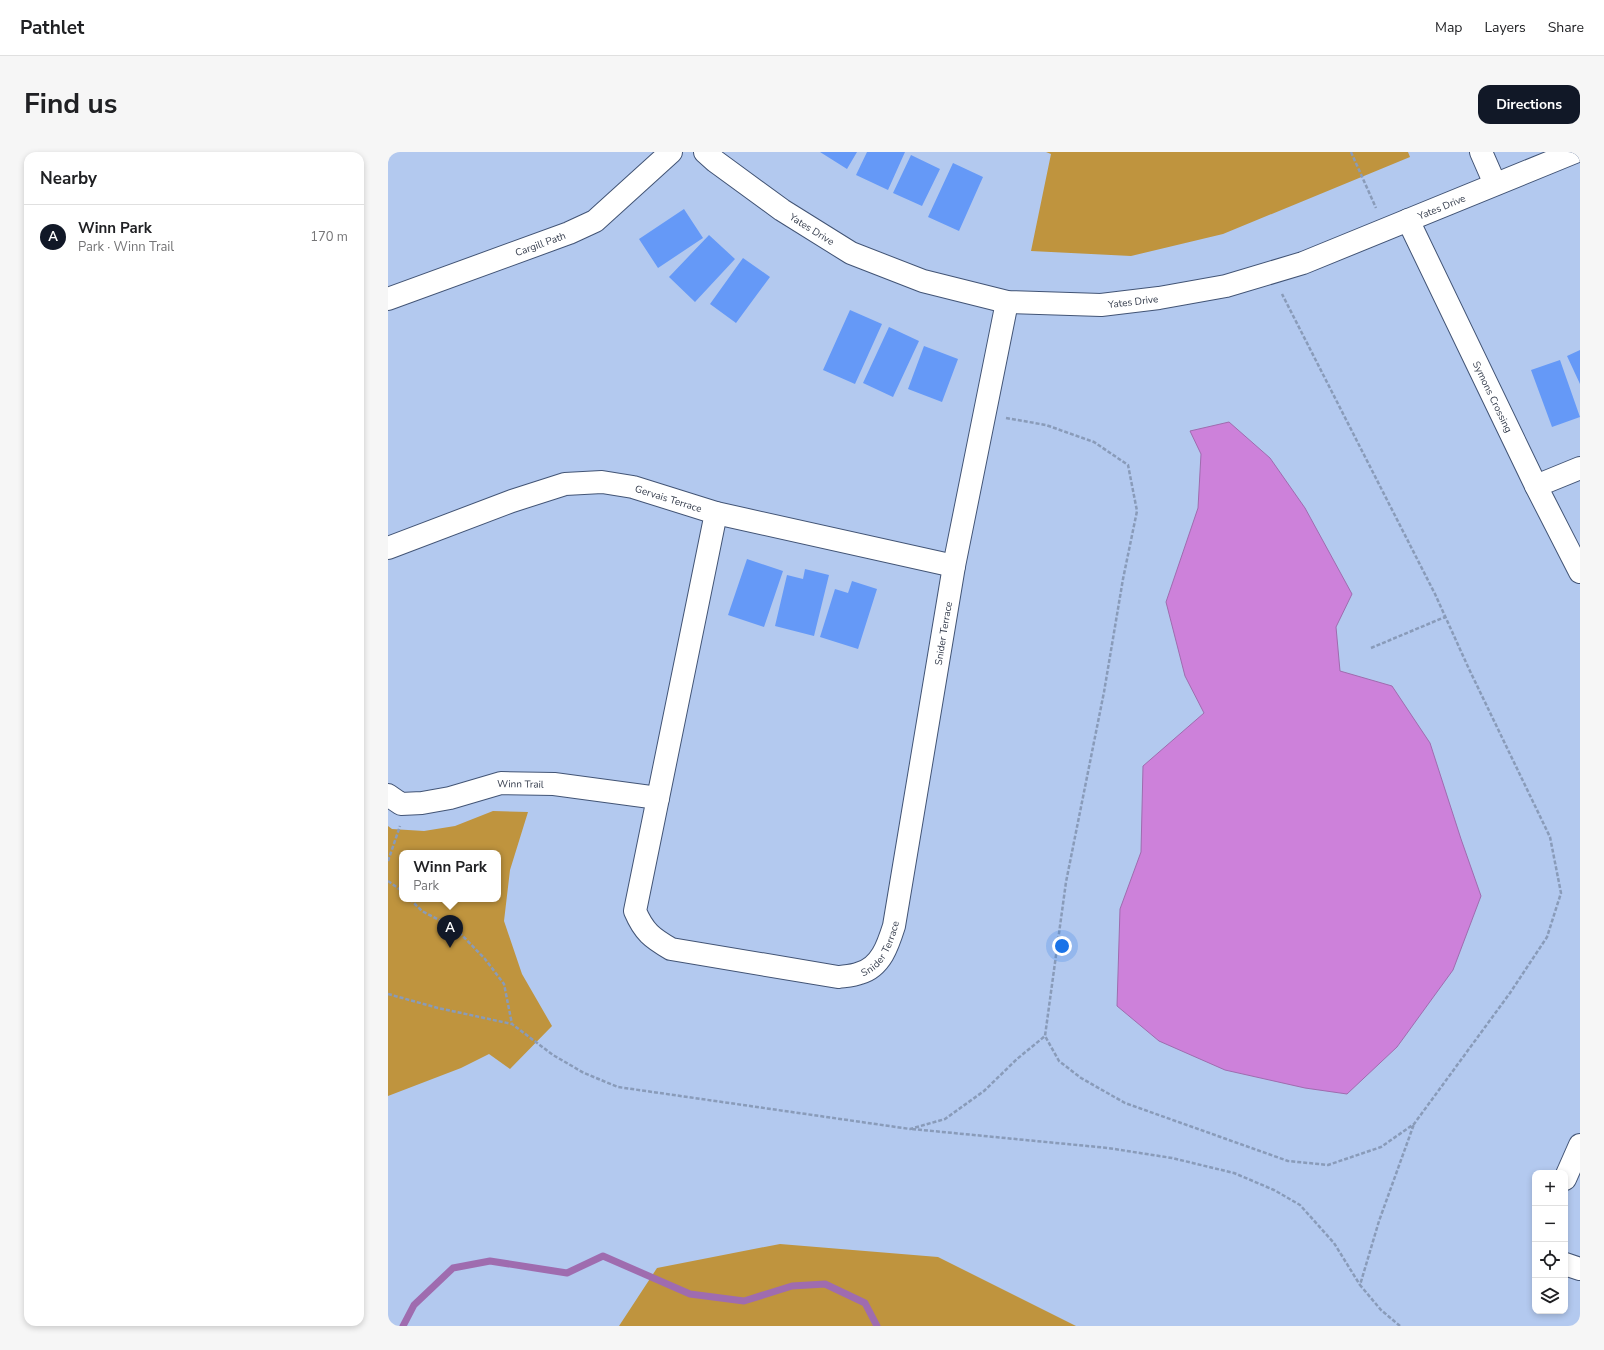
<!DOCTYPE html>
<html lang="en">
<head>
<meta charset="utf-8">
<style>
  :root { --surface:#fff; --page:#f6f6f6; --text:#202124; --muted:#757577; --line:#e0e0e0; --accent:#111827 }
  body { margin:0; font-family:"Nunito Sans",sans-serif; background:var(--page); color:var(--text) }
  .controls { position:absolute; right:12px; bottom:12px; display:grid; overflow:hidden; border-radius:8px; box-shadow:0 2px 6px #0003 }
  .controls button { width:36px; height:36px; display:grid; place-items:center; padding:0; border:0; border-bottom:1px solid var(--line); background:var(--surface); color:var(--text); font:20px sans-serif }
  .you { position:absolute; left:674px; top:794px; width:14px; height:14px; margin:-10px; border:3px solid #fff; border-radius:50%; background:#1a73e8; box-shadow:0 0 0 6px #1a73e833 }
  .badge { display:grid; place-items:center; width:26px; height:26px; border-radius:50%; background:var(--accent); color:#fff; font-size:13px; font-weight:700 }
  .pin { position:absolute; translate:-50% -33px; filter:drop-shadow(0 1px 2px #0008) }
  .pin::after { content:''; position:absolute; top:21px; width:14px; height:12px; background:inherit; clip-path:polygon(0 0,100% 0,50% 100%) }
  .popup { position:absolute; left:11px; top:698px; width:102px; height:52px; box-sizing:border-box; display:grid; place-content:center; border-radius:8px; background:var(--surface); filter:drop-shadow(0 1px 3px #0005); font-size:13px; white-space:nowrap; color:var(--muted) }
  .popup b { font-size:15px; color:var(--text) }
  .popup::after { content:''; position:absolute; left:50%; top:100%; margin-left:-8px; border:8px solid transparent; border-top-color:var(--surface) }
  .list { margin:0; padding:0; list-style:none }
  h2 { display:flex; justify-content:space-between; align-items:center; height:52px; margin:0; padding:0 16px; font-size:17px }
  h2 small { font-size:13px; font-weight:400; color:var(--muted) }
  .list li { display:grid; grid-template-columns:26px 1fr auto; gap:12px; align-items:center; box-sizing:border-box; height:64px; padding:0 16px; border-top:1px solid var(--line) }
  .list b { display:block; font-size:15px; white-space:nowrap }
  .list p { margin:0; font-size:13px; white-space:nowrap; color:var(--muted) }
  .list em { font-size:13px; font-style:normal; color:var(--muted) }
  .icon { flex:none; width:22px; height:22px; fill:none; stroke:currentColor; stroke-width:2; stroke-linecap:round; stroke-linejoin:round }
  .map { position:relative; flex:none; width:1192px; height:1174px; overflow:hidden; border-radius:12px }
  header { display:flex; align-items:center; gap:24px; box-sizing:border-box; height:56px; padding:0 20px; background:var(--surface); border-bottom:1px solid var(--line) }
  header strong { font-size:19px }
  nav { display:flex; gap:22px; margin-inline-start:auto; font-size:14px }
  .intro { display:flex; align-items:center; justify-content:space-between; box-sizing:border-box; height:96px; padding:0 24px }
  h1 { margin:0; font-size:28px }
  .button { padding:10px 18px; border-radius:12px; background:var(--accent); color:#fff; font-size:14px; font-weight:700 }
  main { display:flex; gap:24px; padding:0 24px }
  aside { flex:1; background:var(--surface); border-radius:12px; box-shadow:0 2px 6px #0003 }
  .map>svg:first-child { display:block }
</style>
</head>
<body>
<header>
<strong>Pathlet</strong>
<nav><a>Map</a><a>Layers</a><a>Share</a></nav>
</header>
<div class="intro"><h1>Find us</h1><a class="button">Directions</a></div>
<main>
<aside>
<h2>Nearby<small></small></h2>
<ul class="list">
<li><span class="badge">A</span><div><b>Winn Park</b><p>Park · Winn Trail</p></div><em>170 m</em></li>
</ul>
</aside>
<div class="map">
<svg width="1192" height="1174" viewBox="0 0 1192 1174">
  <rect width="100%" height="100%" fill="#b3c9ef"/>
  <path fill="#bf943e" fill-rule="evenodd" d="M658 0H1020L1022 5 835 82 743 104 643 99 663 2Z
    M105 659 140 660 122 718 116 769 134 822 164 874 122 917 101 902 73 916 0 944V674L4 677 36 679 67 674ZM14 701H110V747H14Z
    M392 1092 550 1105 688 1174H231L269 1116Z"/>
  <path fill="#cd81da" stroke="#9f6caf" d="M841 270 882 306 917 356 964 442 948 475 952 519 1004 534 1042 591 1073 687 1093 744 1065 818 1009 895 959 942 917 936 837 918 771 889 729 854 732 757 753 700 755 614 816 561 797 524 778 450 810 356 813 302 802 279Z"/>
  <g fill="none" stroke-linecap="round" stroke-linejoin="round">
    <path stroke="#9f6caf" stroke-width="7" d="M15 1174 26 1153 65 1116 102 1109 179 1121 215 1104 302 1142 356 1149 404 1134 437 1132 477 1151 489 1174"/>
  </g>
  <path fill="#6599f7" d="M432 0H469L459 17Z
    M479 0H517L500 38 468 23Z
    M523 3 552 17 534 54 505 41Z
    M565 11 595 25 571 79 540 65Z
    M296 57 315 86 270 116 251 87Z
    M321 83 347 107 307 150 281 125Z
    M355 106 382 125 348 171 322 152Z
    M462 158 494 172 467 232 435 218Z
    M501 175 531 189 505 245 475 231Z
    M536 194 570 207 554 250 520 237Z
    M1192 198V232L1179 204Z
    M1172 208 1192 265 1164 275 1143 218Z
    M359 407 395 419 376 475 340 463Z
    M417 417 441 423 426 484 387 474 399 423 415 427Z
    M464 429 489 437 470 497 432 485 447 437 460 441Z"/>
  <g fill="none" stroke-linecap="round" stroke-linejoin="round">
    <g stroke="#425475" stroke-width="24">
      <g id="minor">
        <path id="s1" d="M317 0 327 9 394 58 463 101 535 129 619 150 713 153 771 146 838 134 915 111 1187 0"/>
        <path d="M1093 0 1107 32"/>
        <path id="s2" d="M1020 68 1148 334 1192 420"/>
        <path id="s3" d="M0 147 181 81 207 69 283 0"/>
        <path d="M1148 334 1192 316"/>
        <path id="s4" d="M328 361 247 759C256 780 264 786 283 797L450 825C457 824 465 824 472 821 493 815 500 793 506 774L566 414 619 150"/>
        <path id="s5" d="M0 396 124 349 177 332 214 330 245 335 328 361 566 414"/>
        <path id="s6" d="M0 643 13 652 34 651 62 646 113 631 166 632 270 646"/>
        <path d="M1177 1027 1192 993"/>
        <path d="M1177 1112 1192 1117"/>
      </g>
    </g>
    <path stroke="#899bb9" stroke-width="2.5" stroke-dasharray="4 2" stroke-linecap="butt" d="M963 0 988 56
      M618 266 658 273 706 290 740 313 749 359 735 427 716 540 678 730 657 884 671 909 693 926 737 951 900 1009 940 1013 993 995 1026 972 1122 841 1159 785 1173 741 1162 685 1081 517 1047 442 894 142
      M983 496 1057 465
      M0 709 12 674
      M0 729 14 739
      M22 747 34 759 68 777 97 807 116 832 124 872
      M0 842 50 856 124 872 165 903 196 921 230 935 522 977 557 967 596 939 629 907 657 884
      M524 977 720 996 784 1006 846 1021 886 1038 912 1053 946 1091 972 1133
      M1012 1174 993 1158 972 1133 991 1069 1026 972"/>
    <use href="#minor" stroke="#fff" stroke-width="22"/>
  </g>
  <g text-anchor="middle" stroke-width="3.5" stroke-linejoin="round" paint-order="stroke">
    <g font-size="10" fill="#333b4b" stroke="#b3c9ef">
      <text dy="4" stroke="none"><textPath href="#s1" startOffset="792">Yates Drive</textPath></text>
      <text dy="4" stroke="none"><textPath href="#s1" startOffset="132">Yates Drive</textPath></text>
      <text dy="4" stroke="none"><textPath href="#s3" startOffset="162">Cargill Path</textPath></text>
      <text dy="4" stroke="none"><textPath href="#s1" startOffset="468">Yates Drive</textPath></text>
      <text dy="4" stroke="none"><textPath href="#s2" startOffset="196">Symons Crossing</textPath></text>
      <text dy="4" stroke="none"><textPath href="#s5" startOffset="294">Gervais Terrace</textPath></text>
      <text dy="4" stroke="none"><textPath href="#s4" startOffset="1009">Snider Terrace</textPath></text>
      <text dy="4" stroke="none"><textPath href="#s6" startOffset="138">Winn Trail</textPath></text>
      <text dy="4" stroke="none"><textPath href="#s4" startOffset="685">Snider Terrace</textPath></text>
    </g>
  </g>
</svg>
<div class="controls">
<button>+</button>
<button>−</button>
<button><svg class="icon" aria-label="locate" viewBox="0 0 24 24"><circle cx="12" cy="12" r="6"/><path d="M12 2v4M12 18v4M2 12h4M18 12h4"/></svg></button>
<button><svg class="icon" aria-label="layers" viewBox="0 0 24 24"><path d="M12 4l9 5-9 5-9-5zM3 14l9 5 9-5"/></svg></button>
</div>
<div class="you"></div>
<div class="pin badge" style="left:62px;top:796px">A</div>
<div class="popup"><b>Winn Park</b>Park</div>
</div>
</main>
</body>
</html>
